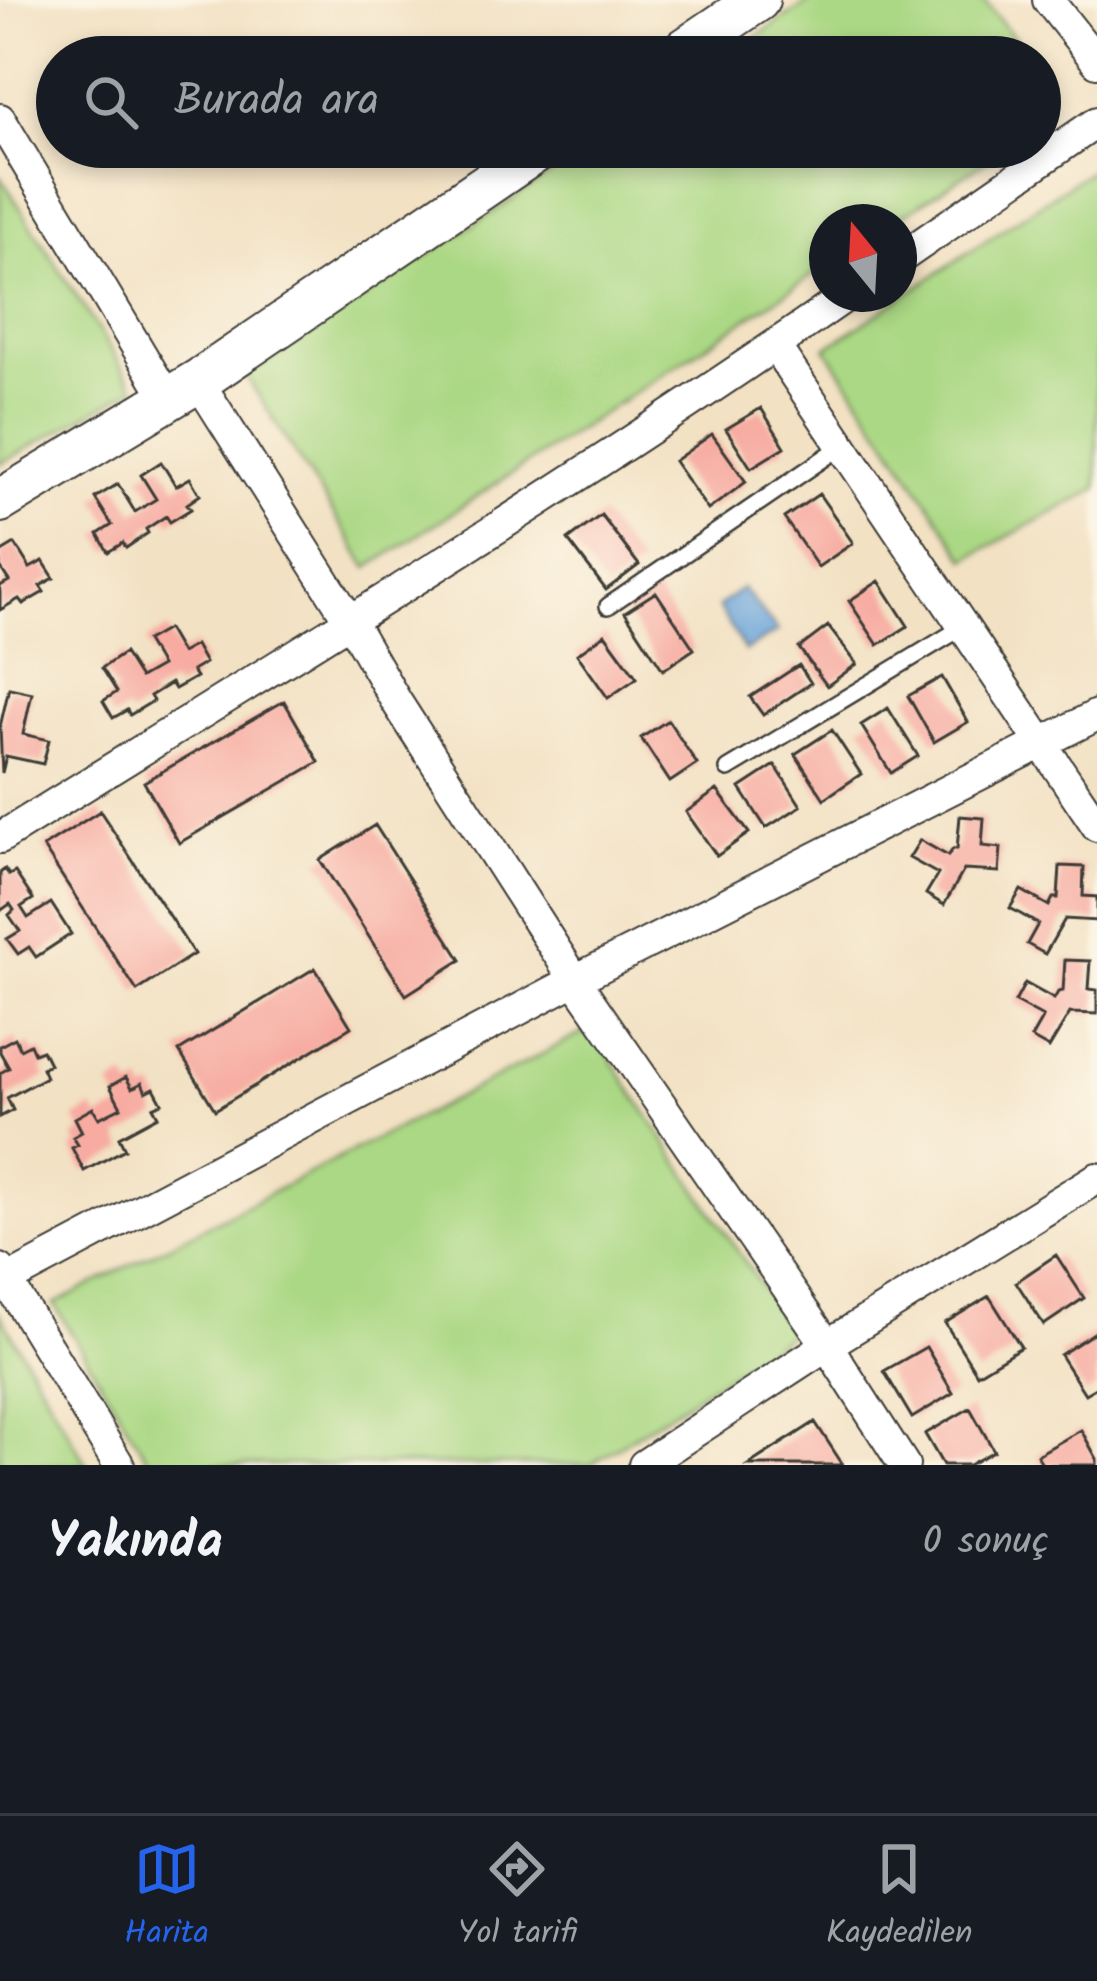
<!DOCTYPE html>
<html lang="tr">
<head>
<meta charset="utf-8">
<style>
  :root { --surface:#171b24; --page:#242831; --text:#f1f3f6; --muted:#9ea1a6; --line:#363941; --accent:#2563eb }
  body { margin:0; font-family:Kalam,sans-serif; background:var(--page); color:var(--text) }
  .compass { position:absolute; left:809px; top:204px; width:108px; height:108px; border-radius:50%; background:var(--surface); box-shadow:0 6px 18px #0003; rotate:342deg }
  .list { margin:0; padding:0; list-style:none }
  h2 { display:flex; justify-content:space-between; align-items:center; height:156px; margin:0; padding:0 48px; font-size:51px }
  h2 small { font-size:39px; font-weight:400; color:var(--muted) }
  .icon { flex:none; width:66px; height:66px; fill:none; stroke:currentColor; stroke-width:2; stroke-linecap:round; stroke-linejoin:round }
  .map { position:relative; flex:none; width:1097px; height:1465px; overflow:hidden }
  .search { position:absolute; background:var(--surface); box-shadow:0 6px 18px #0003; left:36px; right:36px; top:36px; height:132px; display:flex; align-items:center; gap:30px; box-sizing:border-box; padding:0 42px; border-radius:66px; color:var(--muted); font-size:45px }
  .sheet { height:348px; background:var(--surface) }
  nav { display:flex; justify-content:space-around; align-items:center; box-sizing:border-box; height:168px; border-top:3px solid var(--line); background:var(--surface); font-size:33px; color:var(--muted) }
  nav a { display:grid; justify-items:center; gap:6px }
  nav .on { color:var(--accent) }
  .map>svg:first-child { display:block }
</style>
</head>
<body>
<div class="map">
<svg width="1097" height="1465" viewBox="0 0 1097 1465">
  <rect width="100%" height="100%" fill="#fcf5e5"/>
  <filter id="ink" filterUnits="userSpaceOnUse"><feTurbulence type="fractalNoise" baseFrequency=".00833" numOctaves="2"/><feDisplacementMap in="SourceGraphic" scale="24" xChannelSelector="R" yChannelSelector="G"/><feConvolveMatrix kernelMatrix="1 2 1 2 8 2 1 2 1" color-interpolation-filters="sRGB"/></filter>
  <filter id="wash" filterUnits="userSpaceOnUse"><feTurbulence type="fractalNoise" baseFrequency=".004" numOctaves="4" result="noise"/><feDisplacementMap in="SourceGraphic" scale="48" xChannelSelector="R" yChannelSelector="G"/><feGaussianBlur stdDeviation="2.7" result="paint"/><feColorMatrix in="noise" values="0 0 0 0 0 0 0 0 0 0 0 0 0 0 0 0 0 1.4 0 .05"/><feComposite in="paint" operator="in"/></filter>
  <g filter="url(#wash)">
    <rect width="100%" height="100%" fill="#f2e1c3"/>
    <path fill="#abd884" stroke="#647a50" stroke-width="3" d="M812 0H983L1030 57H726Z
      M591 147H1007L893 222H827V266L368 568 246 376Z
      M1097 166V489L966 559 826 348Z
      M0 176 135 388 0 464Z
      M591 1029 792 1333 590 1465H151L54 1304Z
      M0 1314 87 1465H0Z"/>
    <path fill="#6ba4da" stroke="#44607b" stroke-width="3" d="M742 588 778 631 745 651 718 607Z"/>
    <g id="blocks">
      <path fill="#f7aba1" d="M761 408 785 447 751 468 726 429Z
        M712 434 746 482 708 510 674 461Z
        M161 462 176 486 190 478 200 495 187 504 191 509 170 522 166 516 146 529 148 533 126 548 123 543 108 552 98 534 112 525 95 498 118 484 135 512 156 499 141 475Z
        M819 494 853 543 818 567 784 518Z
        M601 515 639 565 606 590 568 540Z
        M15 544 30 568 43 561 54 578 40 586 44 592 23 604 19 599 0 610V586L9 581 0 567V553Z
        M879 581 908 626 878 645 849 601Z
        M656 592 694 649 663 670 625 612Z
        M828 626 857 664 827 686 799 648Z
        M167 629 181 653 195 645 205 663 192 671 196 677 175 689 171 683 150 696 153 701 130 715 127 710 113 718 103 701 117 692 102 668 124 653 140 678 161 666 146 641Z
        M605 634 637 678 608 698 577 654Z
        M799 665 811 683 763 715 750 697Z
        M942 677 968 722 934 742 908 696Z
        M9 688 32 693 23 734 49 740 43 764 6 756 2 773 0 727Z
        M284 701 319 762 179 843 144 782Z
        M888 708 918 756 891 773 861 725Z
        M668 720 697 764 670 782 641 738Z
        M832 730 861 774 824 799 795 754Z
        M775 765 801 806 766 828 740 788Z
        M717 790 749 833 717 856 686 812Z
        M100 811 194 954 137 991 43 847Z
        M960 816 984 818 982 846 1001 848 999 872 964 870 944 905 926 894 938 874 909 858 920 840 948 856 953 849H957Z
        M375 825 461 960 406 995 320 860Z
        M1060 866 1084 867 1083 896 1097 897V921L1065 919 1045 954 1027 944 1038 924 1010 908 1021 890 1049 906 1053 898H1058Z
        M5 869 9 875 15 872 33 899 21 907 28 918 51 903 71 934 36 957 29 947 18 954 7 939 20 931 9 915 14 910 10 904 0 911V873Z
        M1065 960 1090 961 1088 989 1097 990V1014L1070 1013 1049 1048 1031 1038 1043 1017 1015 1002 1025 983 1054 999 1058 992 1063 991Z
        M315 968 351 1027 215 1110 179 1051Z
        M15 1038 20 1049 30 1044 34 1053 42 1050 49 1064 42 1068 46 1077 7 1098 13 1110 0 1117V1073L9 1068 0 1052V1046Z
        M126 1077 132 1088 142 1083 146 1092 154 1088 162 1103 153 1107 158 1116 119 1137 125 1149 84 1171 72 1148 78 1145 73 1137 82 1132 75 1118 93 1108 99 1118 121 1107 110 1086Z
        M1056 1255 1084 1298 1044 1325 1016 1282Z
        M989 1296 1021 1347 977 1374 945 1323Z
        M1097 1331V1387L1085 1394 1060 1355Z
        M926 1347 953 1393 912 1418 884 1371Z
        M970 1408 994 1451 969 1465H943L925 1434Z
        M815 1422 843 1465H748Z
        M1081 1430 1097 1459V1465H1043L1037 1455Z"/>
    </g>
  </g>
  <g filter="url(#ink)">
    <use href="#blocks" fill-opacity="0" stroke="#3c3a35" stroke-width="3"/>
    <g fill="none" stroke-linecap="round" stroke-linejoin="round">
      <g stroke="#3c3a35" stroke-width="20">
        <path id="lane" d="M608 606 842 446
          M728 769 963 627"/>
      </g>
      <g stroke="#3c3a35" stroke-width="34">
        <path id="street" d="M1048 0 1097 62
          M0 119 168 399
          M899 259 1097 122
          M775 346 1097 826
          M198 381 350 621 396 701 575 980 827 1345 904 1465
          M0 838C285 661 574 486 849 294
          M0 1269 119 1465
          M0 1284 575 980 1097 715
          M644 1465 827 1345 1097 1178"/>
      </g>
      <g stroke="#3c3a35" stroke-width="46">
        <path id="secondary" d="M674 57 758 0
          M0 501 198 381 542 147"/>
      </g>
      <use href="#lane" stroke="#fff" stroke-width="15"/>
      <use href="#street" stroke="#fff" stroke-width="30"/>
      <use href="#secondary" stroke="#fff" stroke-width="42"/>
    </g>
  </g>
</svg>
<svg class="compass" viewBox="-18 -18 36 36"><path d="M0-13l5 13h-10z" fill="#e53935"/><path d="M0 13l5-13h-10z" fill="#9ea1a6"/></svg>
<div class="search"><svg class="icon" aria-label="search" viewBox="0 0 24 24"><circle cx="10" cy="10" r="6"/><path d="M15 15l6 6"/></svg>Burada ara</div>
</div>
<section class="sheet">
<h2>Yakında<small>0 sonuç</small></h2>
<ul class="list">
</ul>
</section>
<nav>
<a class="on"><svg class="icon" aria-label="map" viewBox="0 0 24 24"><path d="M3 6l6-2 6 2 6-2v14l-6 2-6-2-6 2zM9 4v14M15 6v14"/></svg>Harita</a>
<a><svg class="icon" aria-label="directions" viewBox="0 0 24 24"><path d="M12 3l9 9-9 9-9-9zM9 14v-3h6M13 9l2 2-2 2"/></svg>Yol tarifi</a>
<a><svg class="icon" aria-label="saved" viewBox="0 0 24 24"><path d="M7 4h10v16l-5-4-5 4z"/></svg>Kaydedilen</a>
</nav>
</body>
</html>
